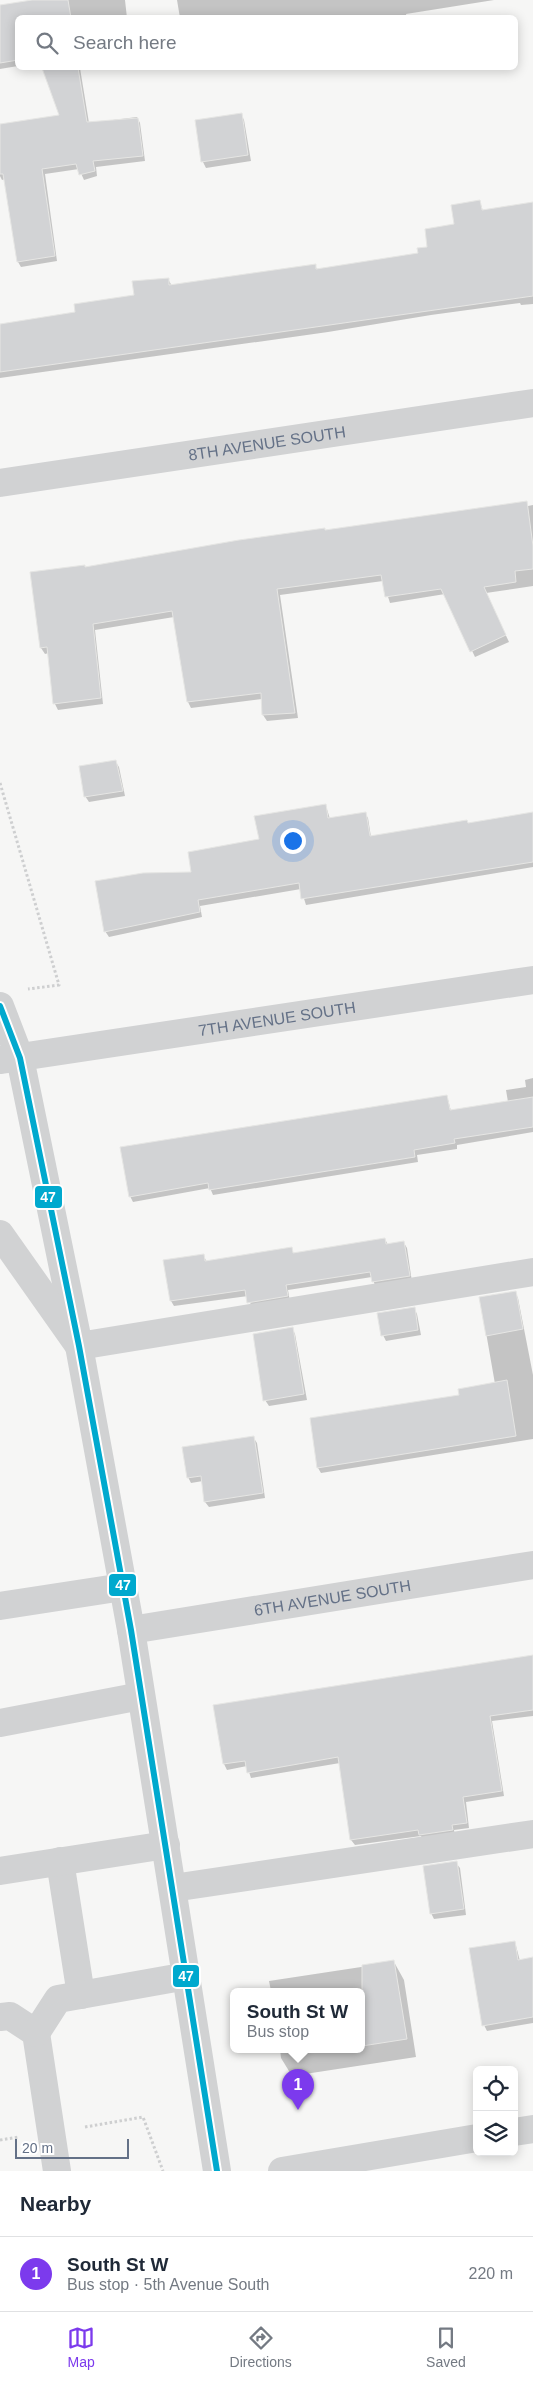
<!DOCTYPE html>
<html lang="en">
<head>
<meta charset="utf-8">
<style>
  :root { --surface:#fff; --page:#f2f2f3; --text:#1f2937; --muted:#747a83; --line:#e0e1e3; --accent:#7c3aed }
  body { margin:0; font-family:Helvetica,sans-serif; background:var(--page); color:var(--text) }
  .controls { position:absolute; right:15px; bottom:15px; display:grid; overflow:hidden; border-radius:8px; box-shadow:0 2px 12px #0003 }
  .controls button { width:45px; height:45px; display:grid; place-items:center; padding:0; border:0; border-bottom:1px solid var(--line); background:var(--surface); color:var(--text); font:25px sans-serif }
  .scale { position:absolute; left:15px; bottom:12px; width:114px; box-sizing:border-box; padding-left:5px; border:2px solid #647187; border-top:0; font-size:14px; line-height:18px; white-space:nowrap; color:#647187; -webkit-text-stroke:4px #fff; paint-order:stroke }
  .you { position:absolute; left:292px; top:840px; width:18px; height:18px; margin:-12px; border:4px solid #fff; border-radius:50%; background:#1a73e8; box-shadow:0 0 0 8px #1a73e833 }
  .badge { display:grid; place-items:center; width:32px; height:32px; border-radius:50%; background:var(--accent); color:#fff; font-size:16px; font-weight:700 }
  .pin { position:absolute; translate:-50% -41px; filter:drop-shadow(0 1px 2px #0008) }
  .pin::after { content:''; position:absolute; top:26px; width:18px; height:15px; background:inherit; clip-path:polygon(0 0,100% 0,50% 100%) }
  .popup { position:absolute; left:230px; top:1988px; width:135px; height:65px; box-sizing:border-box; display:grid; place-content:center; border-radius:8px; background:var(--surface); filter:drop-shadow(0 1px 4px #0005); font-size:16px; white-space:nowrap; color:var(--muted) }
  .popup b { font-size:19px; color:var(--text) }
  .popup::after { content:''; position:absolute; left:50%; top:100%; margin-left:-10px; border:10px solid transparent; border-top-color:var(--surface) }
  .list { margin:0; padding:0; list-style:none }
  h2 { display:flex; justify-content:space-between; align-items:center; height:65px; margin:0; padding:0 20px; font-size:21px }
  h2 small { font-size:16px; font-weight:400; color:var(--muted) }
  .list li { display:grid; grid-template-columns:32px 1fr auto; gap:15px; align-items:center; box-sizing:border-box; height:75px; padding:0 20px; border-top:1px solid var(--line) }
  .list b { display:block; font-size:19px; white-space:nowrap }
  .list p { margin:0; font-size:16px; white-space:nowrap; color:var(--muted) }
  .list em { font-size:16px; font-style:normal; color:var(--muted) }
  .icon { flex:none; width:28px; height:28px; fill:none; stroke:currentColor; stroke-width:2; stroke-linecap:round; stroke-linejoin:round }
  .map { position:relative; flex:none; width:533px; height:2171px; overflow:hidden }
  .search { position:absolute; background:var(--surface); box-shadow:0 2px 12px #0003; left:15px; right:15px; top:15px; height:55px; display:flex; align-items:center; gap:12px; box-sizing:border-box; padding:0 18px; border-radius:8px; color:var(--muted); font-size:19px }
  .sheet { height:140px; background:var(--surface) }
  nav { display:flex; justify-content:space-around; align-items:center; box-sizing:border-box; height:70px; border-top:1px solid var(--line); background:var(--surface); font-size:14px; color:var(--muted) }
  nav a { display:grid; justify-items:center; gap:2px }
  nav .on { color:var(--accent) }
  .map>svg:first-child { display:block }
</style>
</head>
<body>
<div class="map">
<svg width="533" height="2171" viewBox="0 0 533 2171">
  <rect width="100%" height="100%" fill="#f6f6f5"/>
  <path fill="#0003" d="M42 0H125L127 18H18V66L0 69V7Z
    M177 0H494L406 14 407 18H180Z
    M43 68H80L89 123 137 117 140 123 145 161 96 167 97 176 84 180 79 169 45 174 57 261 21 267 18 262 5 179 2 180 0 176V125L60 116Z
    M241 114 244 120 251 161 206 168 203 162 196 121Z
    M480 202 483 211 533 203V304L521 305 520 303 431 315 328 332 0 378V325L76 313 136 296 168 279 172 286 315 266 318 270 420 254Z
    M526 503 528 506 533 505V586L486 593 509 642 475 657 445 594 390 603 383 581 280 595 298 718 267 721 263 715 262 699 191 708 188 702 174 617 95 630 103 704 58 710 55 704 49 653 45 654 41 648 85 568Z
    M115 761 119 767 125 796 89 802 85 796Z
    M326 806 330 819 365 813 368 818 371 837 533 814V867L306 905 301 889 200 906 202 917 109 937 105 931 192 873Z
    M533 1078V1132L457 1145V1149L417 1155 418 1162 213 1195 210 1188 133 1202 130 1196 447 1096 451 1111 508 1102 506 1090 526 1087 525 1080Z
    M385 1239 388 1245 404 1243 407 1248 412 1282 376 1288 372 1277 288 1290 290 1302 252 1308 248 1296 174 1306 171 1301 165 1261 203 1255 207 1262 291 1248 294 1254Z
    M515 1292 518 1298 533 1375V1439L321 1473 318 1468 460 1396 495 1384 480 1298Z
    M414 1308 417 1314 421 1335 386 1341 383 1335Z
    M292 1328 295 1334 307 1400 269 1406 265 1400Z
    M253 1437 257 1443 265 1498 209 1507 205 1502 203 1481 191 1483 188 1477Z
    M533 1657V1716L492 1721 504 1796 466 1802 469 1828 454 1830 455 1836 423 1840 421 1836 355 1845 351 1840 340 1763 251 1778 247 1766 227 1770 224 1764 215 1706Z
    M456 1863 460 1868 466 1915 434 1919 431 1913Z
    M515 1942 520 1961 533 1958V2023L487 2031 484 2025Z
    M394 1962 404 1980 416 2057 292 2076 281 2058 280 2049H362V1991H271L269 1981Z"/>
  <path fill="#d2d3d5" stroke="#e6e6e4" d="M32 0H68L71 18H18V60L0 63V5Z
    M42 68H78L87 122 138 118 143 156 93 161 95 171 79 175 76 164 42 169 55 256 17 262 3 174H0V124L59 115Z
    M242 113 248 155 201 162 195 120Z
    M480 200 482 210 533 202V296L0 372V324L75 312 74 304 134 295 132 281 169 278V285L316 264V269L418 253 417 248 427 247 425 229 454 224 451 205Z
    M527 501 533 546V569L515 571 516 582 484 587 506 635 470 652 441 589 385 597 381 575 277 589 295 713 262 715 261 693 187 702 172 611 93 624 101 698 53 704 47 647 40 648 30 572 85 565V567L239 540 325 528V530Z
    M116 760 123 791 84 797 79 766Z
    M326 804 328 818 366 812 370 836 467 820 468 823 533 812V862L301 899 299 883 198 900 200 912 104 932 95 881 143 873 191 872 188 852 259 839 254 816Z
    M447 1095 450 1110 533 1097V1127L454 1139 455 1143 414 1150 415 1157 209 1190 208 1183 129 1197 120 1147Z
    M385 1238 386 1244 404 1241 410 1276 372 1282 370 1272 286 1285 288 1296 247 1303 245 1290 170 1301 163 1260 204 1254 205 1261 292 1247 293 1253Z
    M516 1291 523 1329 486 1336 479 1297Z
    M415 1307 418 1330 381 1336 377 1313Z
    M293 1327 304 1394 263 1401 253 1334Z
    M507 1380 516 1436 317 1468 310 1418 459 1395 458 1389Z
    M254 1436 263 1493 204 1502 201 1476 187 1478 182 1447Z
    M533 1655V1710L490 1716 502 1791 463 1797 467 1823 452 1825 453 1830 419 1835 418 1830 350 1840 338 1757 247 1773 245 1761 223 1764 213 1705Z
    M457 1861 464 1909 430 1914 423 1866Z
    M515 1941 518 1960 533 1957V2017L482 2026 469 1948Z
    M394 1960 407 2039 362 2046V1965Z"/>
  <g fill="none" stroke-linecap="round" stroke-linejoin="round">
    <path stroke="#cecfd0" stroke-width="3" stroke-dasharray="2.5 2.5" stroke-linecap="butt" d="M0 783 59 985 28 989
      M85 2127 143 2117 163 2171
      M0 2140 19 2137"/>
    <g stroke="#d1d2d3" stroke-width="28">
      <path id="s1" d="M0 483 533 403"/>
      <path d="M0 1006 20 1058 79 1346 131 1630 217 2171"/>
      <path id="s2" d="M1 1060 533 980"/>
      <path d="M0 1234 79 1346 533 1272"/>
      <path d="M0 1606 123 1587"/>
      <path id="s3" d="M131 1630 533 1565"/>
      <path d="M0 1723 141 1696"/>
      <path d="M60 1861 81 1995"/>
      <path d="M0 1871 166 1845"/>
      <path d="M173 1888 533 1834"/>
      <path d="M0 2017 10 2016 36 2033 57 2171"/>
      <path d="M36 2033 58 1999 187 1976"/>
      <path d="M514 2132 533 2129"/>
      <path d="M282 2171 477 2138"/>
    </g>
    <g stroke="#fff" stroke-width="10">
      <path id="bus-1" d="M0 1006 20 1058 79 1346 131 1630 217 2171"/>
    </g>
    <use href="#bus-1" stroke="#00a9ce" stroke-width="6"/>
  </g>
  <g text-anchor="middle" stroke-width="5" stroke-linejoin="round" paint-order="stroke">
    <g font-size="16" fill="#647187" stroke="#fff">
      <text dy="6" stroke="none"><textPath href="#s1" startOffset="270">8TH AVENUE SOUTH</textPath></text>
      <text dy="6" stroke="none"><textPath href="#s2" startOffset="279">7TH AVENUE SOUTH</textPath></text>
      <text dy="6" stroke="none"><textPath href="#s3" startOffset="204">6TH AVENUE SOUTH</textPath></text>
    </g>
  </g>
  <g stroke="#fff" stroke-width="2">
    <rect x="34" y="1185" width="29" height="24" rx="5" fill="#00a9ce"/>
    <rect x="108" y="1573" width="29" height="24" rx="5" fill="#00a9ce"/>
    <rect x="172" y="1964" width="28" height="24" rx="5" fill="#00a9ce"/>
  </g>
  <g font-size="14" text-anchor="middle" font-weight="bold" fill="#fff">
    <text x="48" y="1202">47</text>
    <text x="123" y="1590">47</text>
    <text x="186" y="1981">47</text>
  </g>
</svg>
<div class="controls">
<button><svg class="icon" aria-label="locate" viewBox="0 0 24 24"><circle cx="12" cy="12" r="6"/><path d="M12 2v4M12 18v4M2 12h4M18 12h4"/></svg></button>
<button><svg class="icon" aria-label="layers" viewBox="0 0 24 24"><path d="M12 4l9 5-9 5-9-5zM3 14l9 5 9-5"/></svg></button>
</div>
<div class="scale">20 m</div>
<div class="you"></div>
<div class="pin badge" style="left:298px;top:2110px">1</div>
<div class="popup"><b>South St W</b>Bus stop</div>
<div class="search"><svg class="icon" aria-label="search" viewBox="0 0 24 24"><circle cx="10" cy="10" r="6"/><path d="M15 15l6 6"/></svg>Search here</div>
</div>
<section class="sheet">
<h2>Nearby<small></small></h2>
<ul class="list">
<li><span class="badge">1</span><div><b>South St W</b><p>Bus stop · 5th Avenue South</p></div><em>220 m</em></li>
</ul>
</section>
<nav>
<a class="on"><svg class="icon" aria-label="map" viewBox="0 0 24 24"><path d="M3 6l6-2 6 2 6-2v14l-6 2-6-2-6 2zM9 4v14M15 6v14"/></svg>Map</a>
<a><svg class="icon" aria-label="directions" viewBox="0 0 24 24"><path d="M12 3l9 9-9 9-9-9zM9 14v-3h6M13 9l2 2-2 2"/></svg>Directions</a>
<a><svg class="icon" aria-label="saved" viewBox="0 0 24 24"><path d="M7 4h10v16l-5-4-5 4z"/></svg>Saved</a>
</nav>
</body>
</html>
